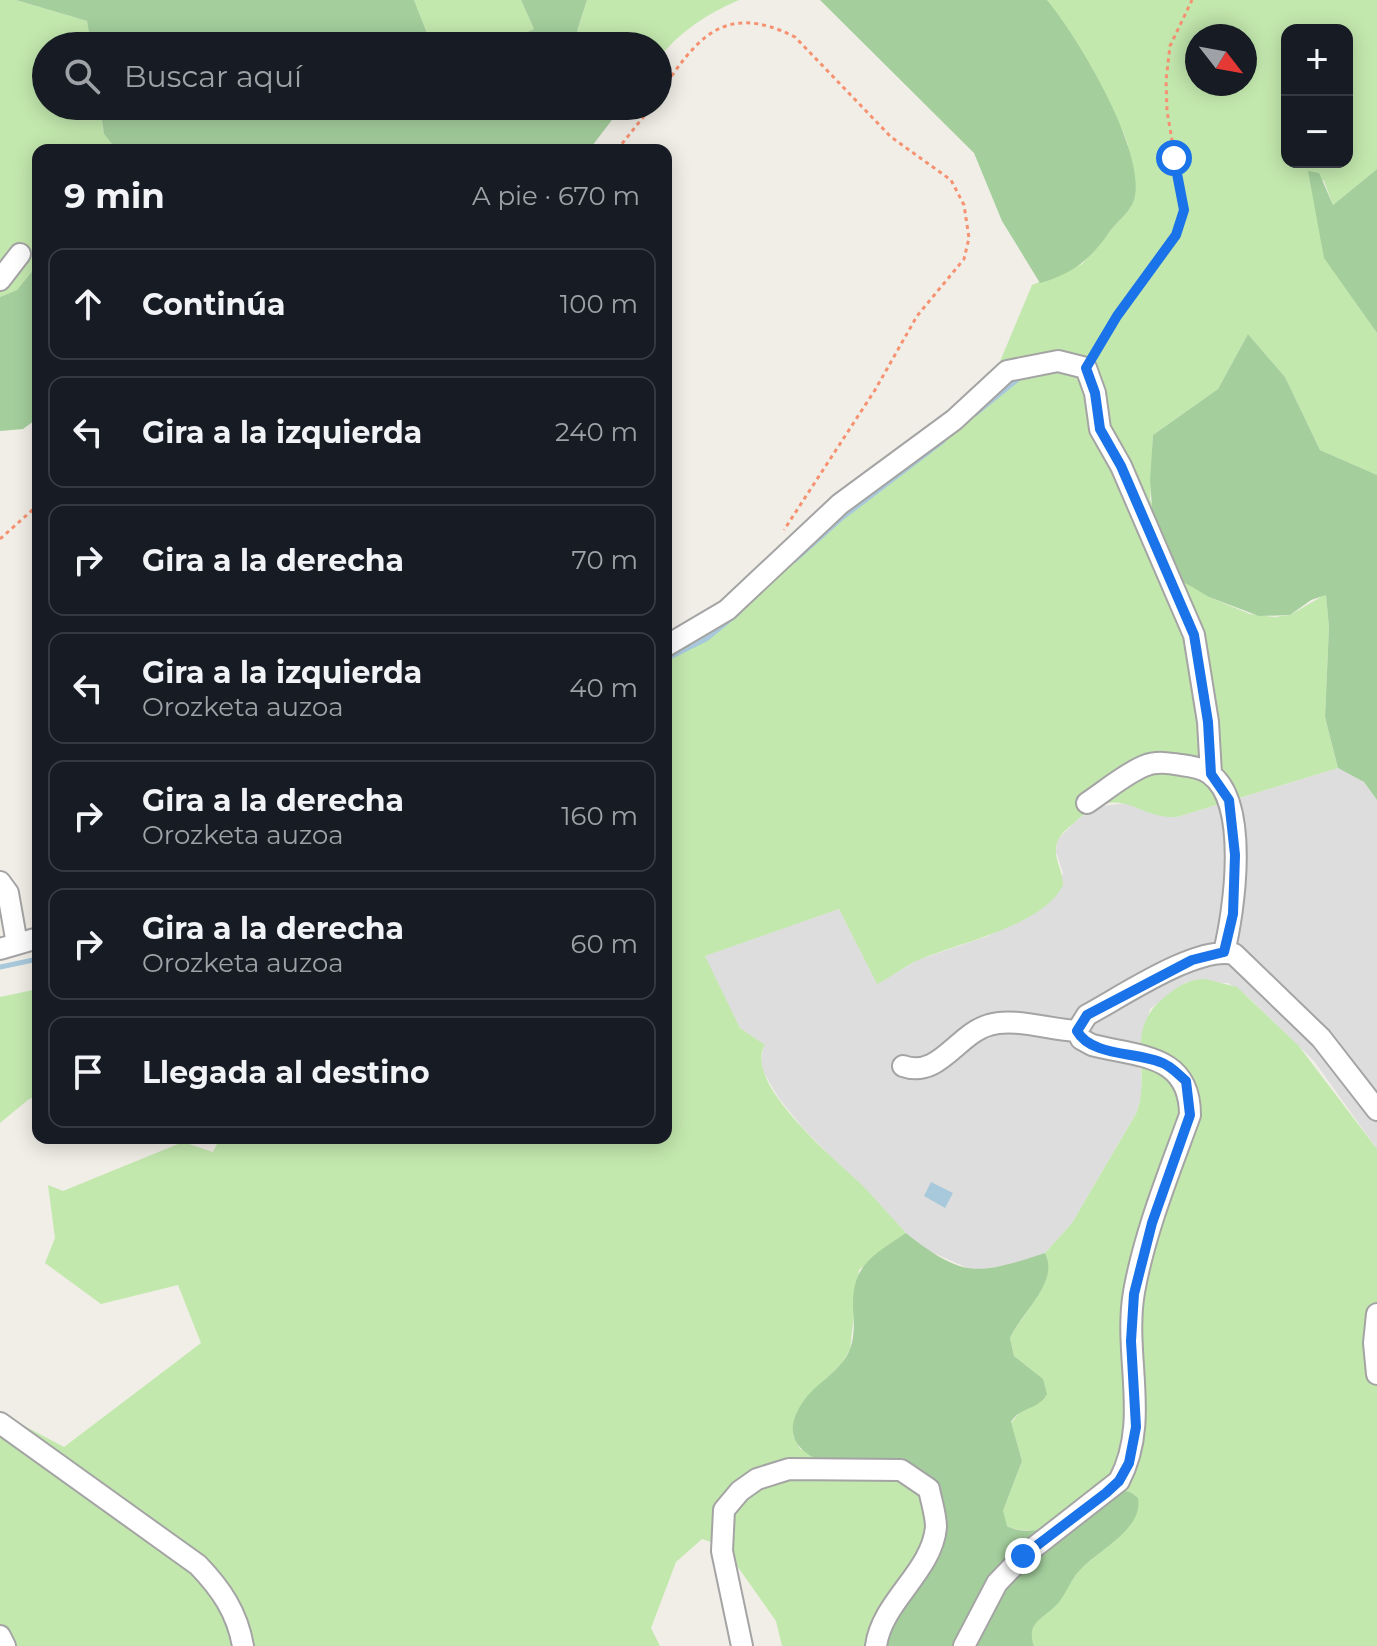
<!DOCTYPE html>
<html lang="es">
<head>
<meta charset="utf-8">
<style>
  :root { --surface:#171b24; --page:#242831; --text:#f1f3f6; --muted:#9ea1a6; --line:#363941 }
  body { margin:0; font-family:Montserrat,sans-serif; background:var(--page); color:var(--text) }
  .controls { position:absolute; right:24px; top:24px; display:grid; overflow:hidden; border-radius:16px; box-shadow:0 4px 20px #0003 }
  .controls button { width:72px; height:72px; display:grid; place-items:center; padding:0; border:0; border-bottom:2px solid var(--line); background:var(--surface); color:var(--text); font:40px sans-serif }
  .compass { position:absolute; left:1185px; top:24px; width:72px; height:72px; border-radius:50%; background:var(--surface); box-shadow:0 4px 20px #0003; rotate:121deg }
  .stop { position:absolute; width:24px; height:24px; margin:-18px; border:6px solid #1a73e8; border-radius:50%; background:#fff }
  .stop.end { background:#1a73e8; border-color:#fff; box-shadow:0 2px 8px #0008 }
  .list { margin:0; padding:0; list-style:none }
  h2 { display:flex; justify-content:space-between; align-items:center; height:104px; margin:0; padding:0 32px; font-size:34px }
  h2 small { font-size:26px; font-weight:400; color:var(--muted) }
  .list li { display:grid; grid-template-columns:52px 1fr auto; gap:24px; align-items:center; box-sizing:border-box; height:112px; margin:0 16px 16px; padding:0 16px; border:2px solid var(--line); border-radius:16px }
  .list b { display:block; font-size:30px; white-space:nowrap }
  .list p { margin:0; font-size:26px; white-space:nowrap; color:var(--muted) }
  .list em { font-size:26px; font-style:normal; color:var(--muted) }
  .icon { flex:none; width:44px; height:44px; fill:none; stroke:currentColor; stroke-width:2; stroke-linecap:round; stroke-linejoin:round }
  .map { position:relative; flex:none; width:1377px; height:1646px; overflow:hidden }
  .search { position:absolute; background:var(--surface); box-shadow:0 4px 20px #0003; left:32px; top:32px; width:640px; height:88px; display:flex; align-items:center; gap:20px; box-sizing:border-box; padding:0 28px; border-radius:44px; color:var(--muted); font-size:30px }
  .panel { position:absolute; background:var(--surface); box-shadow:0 4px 20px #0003; left:32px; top:144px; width:640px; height:1000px; border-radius:16px }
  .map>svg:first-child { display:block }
</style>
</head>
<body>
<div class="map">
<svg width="1377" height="1646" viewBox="0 0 1377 1646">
  <rect width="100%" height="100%" fill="#f0eee6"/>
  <path fill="#dedddd" d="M1338 768 1364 782 1377 800V1149L1314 1061 1247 996 1228 983 1186 982 1150 1009 1140 1051 1142 1093 1137 1112 1072 1223 1045 1253 1003 1267 972 1270 929 1251 906 1233 802 1127 778 1097 760 1066 764 1045 740 1028 704 956 839 909 877 983 918 960 988 936 1045 905 1063 873 1056 852 1057 840 1077 820 1097 807 1126 803 1177 817Z"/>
  <path fill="#c3e8ae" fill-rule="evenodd" d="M0 0H16L87 21 91 46H46V106H100L104 134 117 149 38 150V264L17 290 0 297Z
    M414 0H521L534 29 496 46H432Z
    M587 0H739C708 13 679 32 658 59V46H591L577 31Z
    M1047 0H1377V169L1333 205 1324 181 1309 172 1325 258 1377 333V475L1320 450 1285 377 1248 334 1218 389 1153 435 1150 500 1209 597 1250 614 1275 617 1290 615 1326 594 1329 627 1325 717 1338 768 1177 817C1133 819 1121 779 1073 824 1065 830 1056 838 1056 849 1055 861 1063 872 1063 885 1045 925 958 943 921 959 905 965 892 977 877 984L839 909 705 956 740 1028 765 1045C742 1082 834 1158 859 1182 875 1198 890 1216 906 1233L859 1270 850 1349 842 1363 803 1402 793 1435 800 1449 904 1473 933 1511 885 1646H782L776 1621 723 1546 702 1539 676 1562 651 1628 660 1646H0V1413L64 1447 201 1343 178 1285 101 1304 45 1263 55 1238 48 1185 63 1191 183 1142 213 1152 220 1138H666V650L849 504 978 414 1032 285 1082 264 1131 207 1128 145 1125 136 1092 68ZM1287 30H1347V162H1287ZM1197 36H1245V84H1197Z
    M1205 979 1237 987 1298 1045 1377 1149V1646H1034L1030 1635 1037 1619 1052 1609 1080 1569 1117 1539 1138 1508C1110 1515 1024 1544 1004 1523L1003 1511 1022 1461 1011 1423 1021 1411 1033 1371 1014 1356 1010 1338C1021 1314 1059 1282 1045 1253L1072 1223 1137 1112C1152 1068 1122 1030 1166 996 1178 986 1189 979 1205 979Z
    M38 989V1096L29 1099 0 1123V997Z"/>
  <path fill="#a4ce9c" d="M16 0H414L432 46H91L87 21Z
    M521 0H587L577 31 591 46H496L534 29Z
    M820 0H1047C1077 36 1148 153 1134 200 1130 213 1115 223 1108 234 1090 260 1070 275 1040 283L1002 221 974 153Z
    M100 106H616L618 112 589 150H117L104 134Z
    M1377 169V333L1324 258 1308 171 1319 173 1333 205Z
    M38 264V418L23 429 0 431V297L17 290Z
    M1248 334 1285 377 1320 450 1377 475V800L1364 782 1338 768 1325 717 1329 627 1326 595 1311 600 1290 615 1259 616 1209 597 1182 581 1172 569 1153 519 1150 481 1153 435 1218 389Z
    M906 1233C964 1279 977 1275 1045 1253 1060 1282 1021 1313 1010 1338L1014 1356 1043 1379 1047 1394C1039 1410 1019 1407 1011 1422L1022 1461 1003 1511 1007 1526C1042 1544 1087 1507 1117 1490L1130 1492 1138 1498C1144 1529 1097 1551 1080 1570 1071 1579 1067 1592 1059 1602 1045 1619 1025 1621 1034 1646H885L882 1622 929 1535 917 1481C876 1473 754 1469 805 1399 818 1382 842 1370 850 1349 855 1336 854 1321 853 1307 852 1264 874 1255 906 1233Z"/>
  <path fill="#a8c9dc" d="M931 1182 953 1193 945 1208 924 1196Z"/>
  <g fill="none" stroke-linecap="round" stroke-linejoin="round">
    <path stroke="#a8c9dc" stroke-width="5" d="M975 414 1023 375
      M795 560 843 517 943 441
      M666 659 706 639 738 613
      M0 967 38 959"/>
    <g stroke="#a4a4a4" stroke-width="24">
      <path id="minor" d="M0 280 20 254
        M666 646 727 610 840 504 954 420 1007 371 1058 361 1086 368 1095 393 1100 429 1121 466 1194 635 1208 722 1211 774
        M1087 803C1105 791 1125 774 1144 766 1156 761 1169 763 1181 765 1190 766 1203 768 1210 774 1250 802 1234 912 1224 952
        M0 882 8 893 17 944
        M0 949 38 938
        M903 1066C939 1079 957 1034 989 1025 1014 1017 1050 1030 1077 1031
        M1377 1314 1374 1343 1377 1374
        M0 1423 198 1565C221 1589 237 1612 243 1646
        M0 1636 5 1646
        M742 1646 722 1551 724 1510 740 1491 757 1479 789 1469 901 1470 929 1489C931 1500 936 1515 936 1527 932 1572 882 1601 876 1646
        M964 1646 997 1583 1023 1556 1119 1481C1151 1421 1123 1356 1134 1292 1145 1231 1169 1173 1190 1115 1190 1054 1139 1057 1092 1045L1081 1039 1077 1031 1087 1015C1121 997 1197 945 1234 954L1321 1038 1377 1110"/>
    </g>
    <path stroke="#f69171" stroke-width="3" stroke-dasharray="4 4" stroke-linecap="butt" d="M658 96C695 41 722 0 795 37L891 137 951 180 964 205 969 238 964 259 917 316 875 390 784 530
      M617 150 652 106
      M1094 354 1176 235 1184 210 1167 111 1166 80 1170 46 1192 0
      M0 539 38 505"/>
    <use href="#minor" stroke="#fff" stroke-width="20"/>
  </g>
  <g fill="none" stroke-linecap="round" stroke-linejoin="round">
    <path stroke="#1a73e8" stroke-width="10" d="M1023 1556 1106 1493 1119 1481 1129 1463 1136 1427 1131 1341 1134 1294 1152 1223 1190 1115 1186 1081C1178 1074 1170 1065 1160 1062 1135 1052 1091 1056 1077 1031L1087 1015 1192 960 1224 952 1233 914 1235 855 1229 800 1211 774 1208 722 1194 635 1121 466 1100 429 1095 393 1086 368 1117 316 1176 235 1184 210 1174 158"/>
  </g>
</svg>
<div class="controls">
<button>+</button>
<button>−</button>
</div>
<svg class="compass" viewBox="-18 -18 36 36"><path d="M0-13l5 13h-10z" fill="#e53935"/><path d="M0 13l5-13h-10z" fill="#9ea1a6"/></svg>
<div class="stop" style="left:1174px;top:158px"></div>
<div class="stop end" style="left:1023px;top:1556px"></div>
<div class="search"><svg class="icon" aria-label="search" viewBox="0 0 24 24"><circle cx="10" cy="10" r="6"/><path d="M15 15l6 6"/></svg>Buscar aquí</div>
<section class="panel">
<h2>9 min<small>A pie · 670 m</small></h2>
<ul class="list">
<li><svg class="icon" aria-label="ahead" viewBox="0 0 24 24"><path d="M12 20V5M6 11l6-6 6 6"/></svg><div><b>Continúa</b></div><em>100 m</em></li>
<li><svg class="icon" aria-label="left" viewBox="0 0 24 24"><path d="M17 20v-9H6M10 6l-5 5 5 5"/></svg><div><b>Gira a la izquierda</b></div><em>240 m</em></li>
<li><svg class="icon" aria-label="right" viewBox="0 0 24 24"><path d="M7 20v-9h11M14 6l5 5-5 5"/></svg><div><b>Gira a la derecha</b></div><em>70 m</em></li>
<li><svg class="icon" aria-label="left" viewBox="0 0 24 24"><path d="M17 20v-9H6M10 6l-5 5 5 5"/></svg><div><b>Gira a la izquierda</b><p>Orozketa auzoa</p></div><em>40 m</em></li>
<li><svg class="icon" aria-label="right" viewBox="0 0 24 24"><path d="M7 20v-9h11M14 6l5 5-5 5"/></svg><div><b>Gira a la derecha</b><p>Orozketa auzoa</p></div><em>160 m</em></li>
<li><svg class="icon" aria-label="right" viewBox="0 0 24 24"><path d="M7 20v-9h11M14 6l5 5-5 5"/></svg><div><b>Gira a la derecha</b><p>Orozketa auzoa</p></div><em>60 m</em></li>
<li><svg class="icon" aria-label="arrive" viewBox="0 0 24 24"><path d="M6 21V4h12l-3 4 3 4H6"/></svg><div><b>Llegada al destino</b></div></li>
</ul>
</section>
</div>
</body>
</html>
